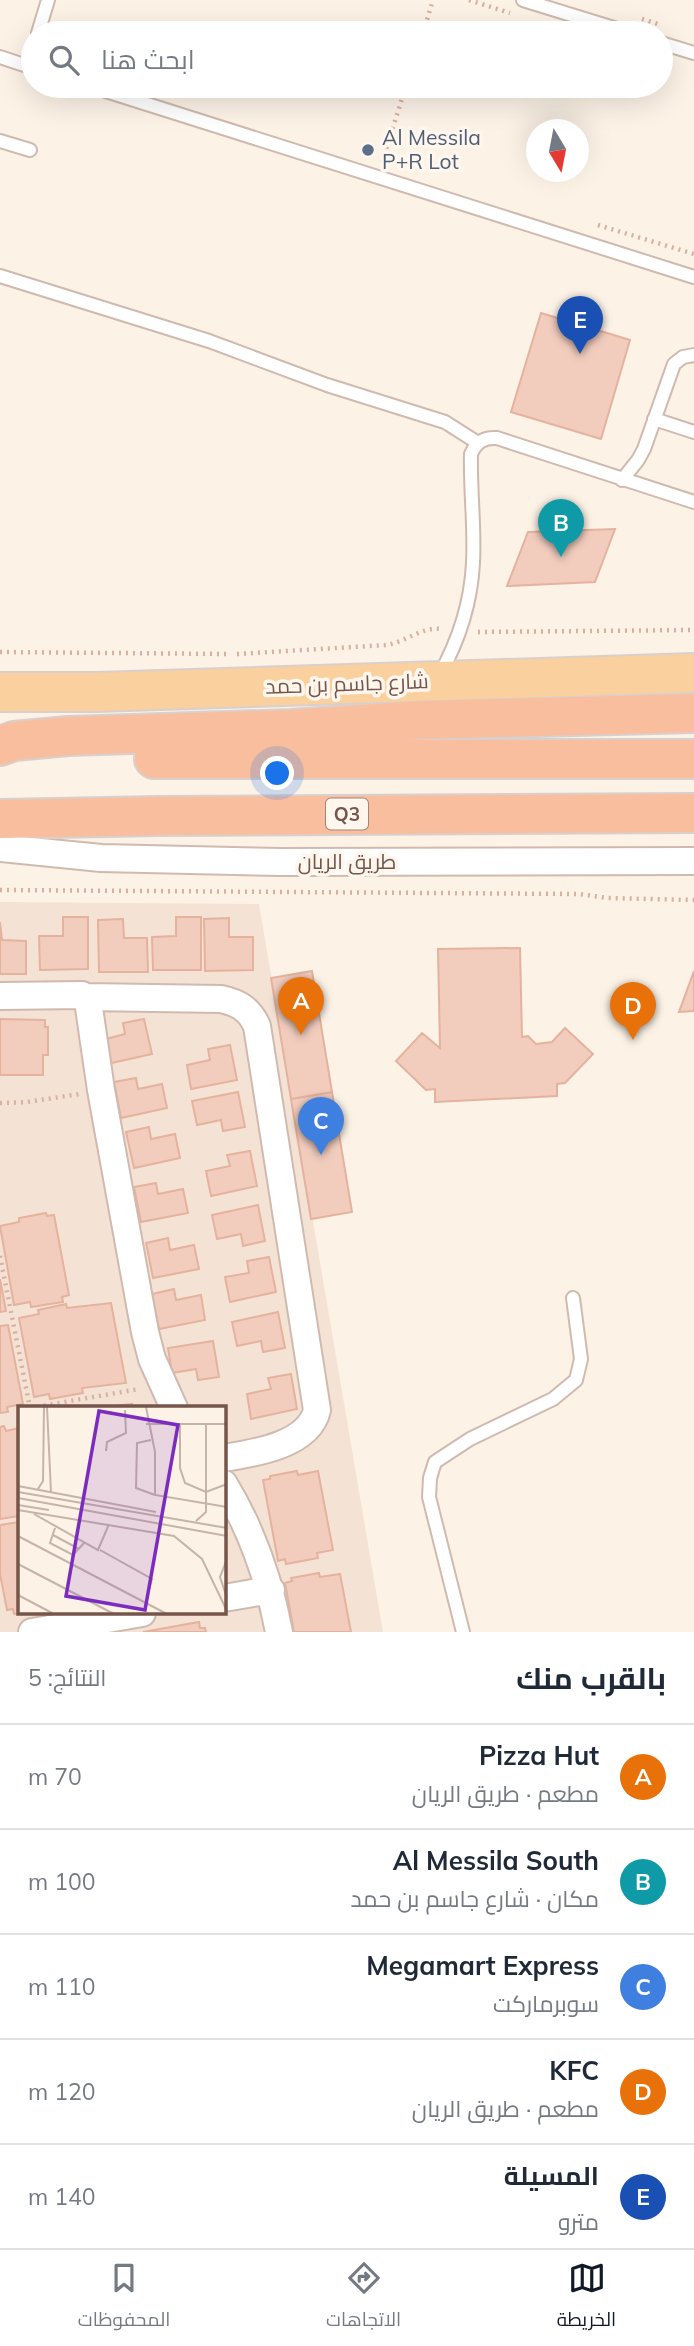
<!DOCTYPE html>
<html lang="ar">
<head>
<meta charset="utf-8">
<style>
  :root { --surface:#fff; --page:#f2f2f3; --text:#1f2937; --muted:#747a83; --line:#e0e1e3; --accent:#111827 }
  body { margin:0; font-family:Mulish,Cairo,sans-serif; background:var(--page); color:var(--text); direction:rtl }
  .compass { position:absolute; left:526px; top:119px; width:63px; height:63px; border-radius:50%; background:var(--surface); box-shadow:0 7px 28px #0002; rotate:170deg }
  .you { position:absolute; left:278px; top:774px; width:24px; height:24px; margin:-18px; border:5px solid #fff; border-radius:50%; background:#1a73e8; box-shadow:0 0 0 10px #1a73e833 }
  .badge { display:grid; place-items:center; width:46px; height:46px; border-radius:50%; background:var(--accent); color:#fff; font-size:23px; font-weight:700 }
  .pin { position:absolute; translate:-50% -58px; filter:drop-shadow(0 2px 4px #0008) }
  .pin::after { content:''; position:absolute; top:37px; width:24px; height:21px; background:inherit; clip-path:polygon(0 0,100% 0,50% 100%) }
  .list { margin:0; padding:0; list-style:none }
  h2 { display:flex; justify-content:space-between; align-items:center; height:91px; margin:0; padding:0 28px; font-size:30px }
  h2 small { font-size:23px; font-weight:400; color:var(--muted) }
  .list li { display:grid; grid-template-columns:46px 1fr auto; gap:21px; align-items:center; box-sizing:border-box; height:105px; padding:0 28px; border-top:2px solid var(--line) }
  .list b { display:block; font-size:26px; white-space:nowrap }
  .list p { margin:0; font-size:23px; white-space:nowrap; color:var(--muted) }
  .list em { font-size:23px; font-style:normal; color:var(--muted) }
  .icon { flex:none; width:38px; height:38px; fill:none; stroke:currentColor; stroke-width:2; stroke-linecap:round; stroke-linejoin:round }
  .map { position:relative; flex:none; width:694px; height:1632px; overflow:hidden; direction:ltr }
  .search { position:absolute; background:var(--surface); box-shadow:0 7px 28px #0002; left:21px; right:21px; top:21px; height:77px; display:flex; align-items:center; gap:18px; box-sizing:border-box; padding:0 24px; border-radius:38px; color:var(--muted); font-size:26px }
  .sheet { height:616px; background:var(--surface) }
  nav { display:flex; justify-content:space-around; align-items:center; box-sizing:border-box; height:98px; border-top:2px solid var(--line); background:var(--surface); font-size:19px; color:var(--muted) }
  nav a { display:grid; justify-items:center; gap:4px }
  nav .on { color:var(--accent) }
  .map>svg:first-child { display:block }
</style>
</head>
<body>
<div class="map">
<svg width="694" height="1632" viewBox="0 0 694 1632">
  <rect width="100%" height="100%" fill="#fcf2e6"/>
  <path fill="#f4e3d5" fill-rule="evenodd" d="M0 902 259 904 383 1632H0ZM19 1408H224V1613H19Z"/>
  <path fill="#f2cdbe" stroke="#e5b29e" stroke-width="2" d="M541 313 630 340 601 439 511 412Z
    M615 529 595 582 507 586 528 532Z
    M63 917H88V969L40 970 39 936H63Z
    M176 917H201V970H153L152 937 176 936Z
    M229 918V937H253V970L205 971 204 919Z
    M123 919 124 938H147L148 972H99L98 920Z
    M0 922 2 940 26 941V974H0Z
    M520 948 522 1037 528 1036 536 1044 552 1042 565 1028 593 1054 565 1083 557 1084V1096L435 1102V1089L426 1090 396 1061 422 1033 440 1048 438 949Z
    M312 971 332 1092 291 1099 271 978Z
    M694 971V1011L679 1012Z
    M0 1019 45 1020V1027H48V1055H43V1075H0Z
    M144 1019 152 1054 107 1064 102 1040 125 1034 123 1023Z
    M230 1045 237 1080 191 1089 187 1065 210 1060 208 1049Z
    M136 1078 138 1089 162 1084 167 1108 121 1118 114 1082Z
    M238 1092 245 1127 223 1131 221 1120 197 1125 192 1101Z
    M332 1092 352 1212 311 1219 291 1099Z
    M149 1127 151 1139 175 1134 180 1158 134 1168 126 1132Z
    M250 1151 257 1186 211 1196 206 1171 230 1166 227 1155Z
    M156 1183 158 1194 183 1189 188 1213 141 1222 134 1187Z
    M258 1205 265 1241 243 1246 241 1234 217 1239 212 1215Z
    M46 1213 47 1216 54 1215 69 1295 62 1297 63 1302 31 1307 30 1302 14 1305 0 1226 19 1222V1218Z
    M168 1238 170 1250 194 1245 199 1269 153 1278 146 1243Z
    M269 1257 276 1292 230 1302 225 1277 249 1273 247 1261Z
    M0 1279 6 1311 0 1312Z
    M174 1289 176 1300 201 1295 205 1320 159 1329 152 1294Z
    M111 1303 126 1383 82 1388 83 1393 50 1399 49 1394 34 1397 19 1318 39 1314 38 1310 66 1304 67 1308Z
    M278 1312 285 1348 263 1352 261 1341 237 1346 232 1322Z
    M8 1325 23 1404 7 1407 8 1412 0 1413V1326Z
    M213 1341 219 1377 198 1380 196 1369 172 1373 168 1348Z
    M291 1374 297 1409 251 1419 247 1394 271 1389 268 1378Z
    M132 1404 131 1408H96Z
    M4 1426 6 1431 19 1428V1516L0 1519V1427Z
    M297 1471 298 1475 318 1471 333 1550 317 1553 318 1558 286 1564 285 1559 278 1561 263 1480 270 1479V1476Z
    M19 1522V1613H23L14 1614 13 1609 7 1610 0 1574V1525Z
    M319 1573 320 1577 340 1574 351 1632H294L285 1583 292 1581 291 1578Z
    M199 1622 200 1628H205L206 1632H143Z"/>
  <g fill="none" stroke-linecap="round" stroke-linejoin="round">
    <g stroke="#d0baaf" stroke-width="16">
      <path id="service" d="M523 0 630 33
        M38 33 48 0
        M661 43 694 53
        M0 57 33 68
        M28 66 33 50
        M90 86 694 277
        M0 141 30 150
        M0 276 209 341 327 385 445 422 478 443
        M654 419 694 432
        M622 480 638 460 644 449 674 364 683 357 694 355
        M439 676C458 642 471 603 473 563 475 527 470 490 471 454 476 442 484 437 497 438L694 502
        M463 1632 429 1497 430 1478 435 1462 470 1439 553 1399 576 1380 581 1359 573 1298"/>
    </g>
    <g stroke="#d0baaf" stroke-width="30">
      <path id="minor" d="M0 848 101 858 281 862 694 861
        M0 996 82 995 88 1001 101 1090 145 1332 152 1359 174 1408
        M86 997 221 999C239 1003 249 1009 257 1026L317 1410C309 1445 255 1453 224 1458
        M224 1484C252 1530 269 1579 279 1632
        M224 1598 271 1590
        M32 1632 142 1613"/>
    </g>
    <g stroke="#d9d0cd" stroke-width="42">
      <path id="primary" d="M0 692H97L694 673"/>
    </g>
    <g stroke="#d9d0cd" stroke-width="42">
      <path id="trunk" d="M0 746 14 741 68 736 291 729 420 720 694 713
        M154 759H694
        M0 819 159 816 694 813"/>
    </g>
    <path stroke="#d7b0a1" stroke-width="4.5" stroke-dasharray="2 5" stroke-linecap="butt" d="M469 0 510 13
      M642 19 661 25
      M423 33 433 0
      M382 162 406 86
      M598 225 694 254
      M478 632 694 630
      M0 652 228 654
      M237 654 386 645C406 642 423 626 441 629
      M0 890 579 894 607 898 694 900
      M0 1103 27 1102 80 1094
      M0 1256 30 1408
      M30 1408 139 1389"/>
    <use href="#service" stroke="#fff" stroke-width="12"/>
    <use href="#minor" stroke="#fff" stroke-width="26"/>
    <use href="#primary" stroke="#fbd09f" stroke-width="38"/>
    <use href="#trunk" stroke="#f9be9e" stroke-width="38"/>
  </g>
  <circle fill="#5c6f8a" stroke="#fff6ed" stroke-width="2.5" cx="368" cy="150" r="7"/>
  <g text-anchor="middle" stroke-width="7" stroke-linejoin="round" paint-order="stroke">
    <rect fill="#fff6ed" stroke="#9f867c" stroke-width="2" x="326" y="798.5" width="42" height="31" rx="5"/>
    <g font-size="19" font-weight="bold" fill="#76564b">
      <text x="347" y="821">Q3</text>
    </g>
    <g font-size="21" fill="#4e5e75" stroke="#fff6ed" text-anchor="start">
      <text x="382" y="145">Al Messila<tspan x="382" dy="24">P+R Lot</tspan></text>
    </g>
    <g font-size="21" fill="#76564b" stroke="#fff6ed">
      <text transform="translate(347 684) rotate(-2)" y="7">شارع جاسم بن حمد</text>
      <text x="347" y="869">طريق الريان</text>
    </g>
  </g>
  <g transform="translate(18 1406)">
    <rect width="208" height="208" fill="#fcf2e6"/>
    <path fill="none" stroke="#c6b4a8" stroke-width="2" d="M29 1 33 86M128 1 137 46V89L209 101M128 18H209M162 18V62L167 77 188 86 209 78M133 34 119 37 118 82 137 89M88 45 89 36 108 27 107 4M0 80 138 106M20 83 25 75 26 1M0 86 209 122M0 92 209 130M0 99 31 104M0 104 156 130 184 153 209 205M16 108 80 144 91 118M178 115 188 106V18M37 122 32 137 55 149 66 137M35 129 61 143M0 130 149 208M82 144 134 173 130 187M209 153 202 171 209 192M0 158 96 208M0 189 36 208"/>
    <path fill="#7b2cbf" fill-opacity="0.15" stroke="#7b2cbf" stroke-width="3.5" d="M81 5 160 19 127 204 48 190Z"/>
    <rect width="208" height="208" fill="none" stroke="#76564b" stroke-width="3.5"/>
  </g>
</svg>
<svg class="compass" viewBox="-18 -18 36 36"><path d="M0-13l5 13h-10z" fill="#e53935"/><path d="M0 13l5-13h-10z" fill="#747a83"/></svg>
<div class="you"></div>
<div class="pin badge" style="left:301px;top:1035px;background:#e8710a">A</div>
<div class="pin badge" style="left:561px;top:557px;background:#0f9aa8">B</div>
<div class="pin badge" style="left:321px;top:1155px;background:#3f7fe0">C</div>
<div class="pin badge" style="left:633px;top:1040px;background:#e8710a">D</div>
<div class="pin badge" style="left:580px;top:354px;background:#1a4fb4">E</div>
<div class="search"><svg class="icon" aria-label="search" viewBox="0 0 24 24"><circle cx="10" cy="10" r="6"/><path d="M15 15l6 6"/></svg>ابحث هنا</div>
</div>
<section class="sheet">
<h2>بالقرب منك<small>النتائج: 5</small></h2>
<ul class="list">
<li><span class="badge" style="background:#e8710a">A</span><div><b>Pizza Hut</b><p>مطعم · طريق الريان</p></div><em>70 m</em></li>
<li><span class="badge" style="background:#0f9aa8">B</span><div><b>Al Messila South</b><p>مكان · شارع جاسم بن حمد</p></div><em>100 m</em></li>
<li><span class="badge" style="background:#3f7fe0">C</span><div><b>Megamart Express</b><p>سوبرماركت</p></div><em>110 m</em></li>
<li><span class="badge" style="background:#e8710a">D</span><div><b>KFC</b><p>مطعم · طريق الريان</p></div><em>120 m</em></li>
<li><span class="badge" style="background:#1a4fb4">E</span><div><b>المسيلة</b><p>مترو</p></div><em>140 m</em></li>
</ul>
</section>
<nav>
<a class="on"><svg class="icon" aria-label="map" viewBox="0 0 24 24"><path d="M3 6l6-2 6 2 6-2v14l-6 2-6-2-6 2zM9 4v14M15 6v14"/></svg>الخريطة</a>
<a><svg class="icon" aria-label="directions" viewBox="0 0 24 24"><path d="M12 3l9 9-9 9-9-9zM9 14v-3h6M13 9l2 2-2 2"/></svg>الاتجاهات</a>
<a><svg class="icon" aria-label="saved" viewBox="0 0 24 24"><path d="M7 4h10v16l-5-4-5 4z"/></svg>المحفوظات</a>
</nav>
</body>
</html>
